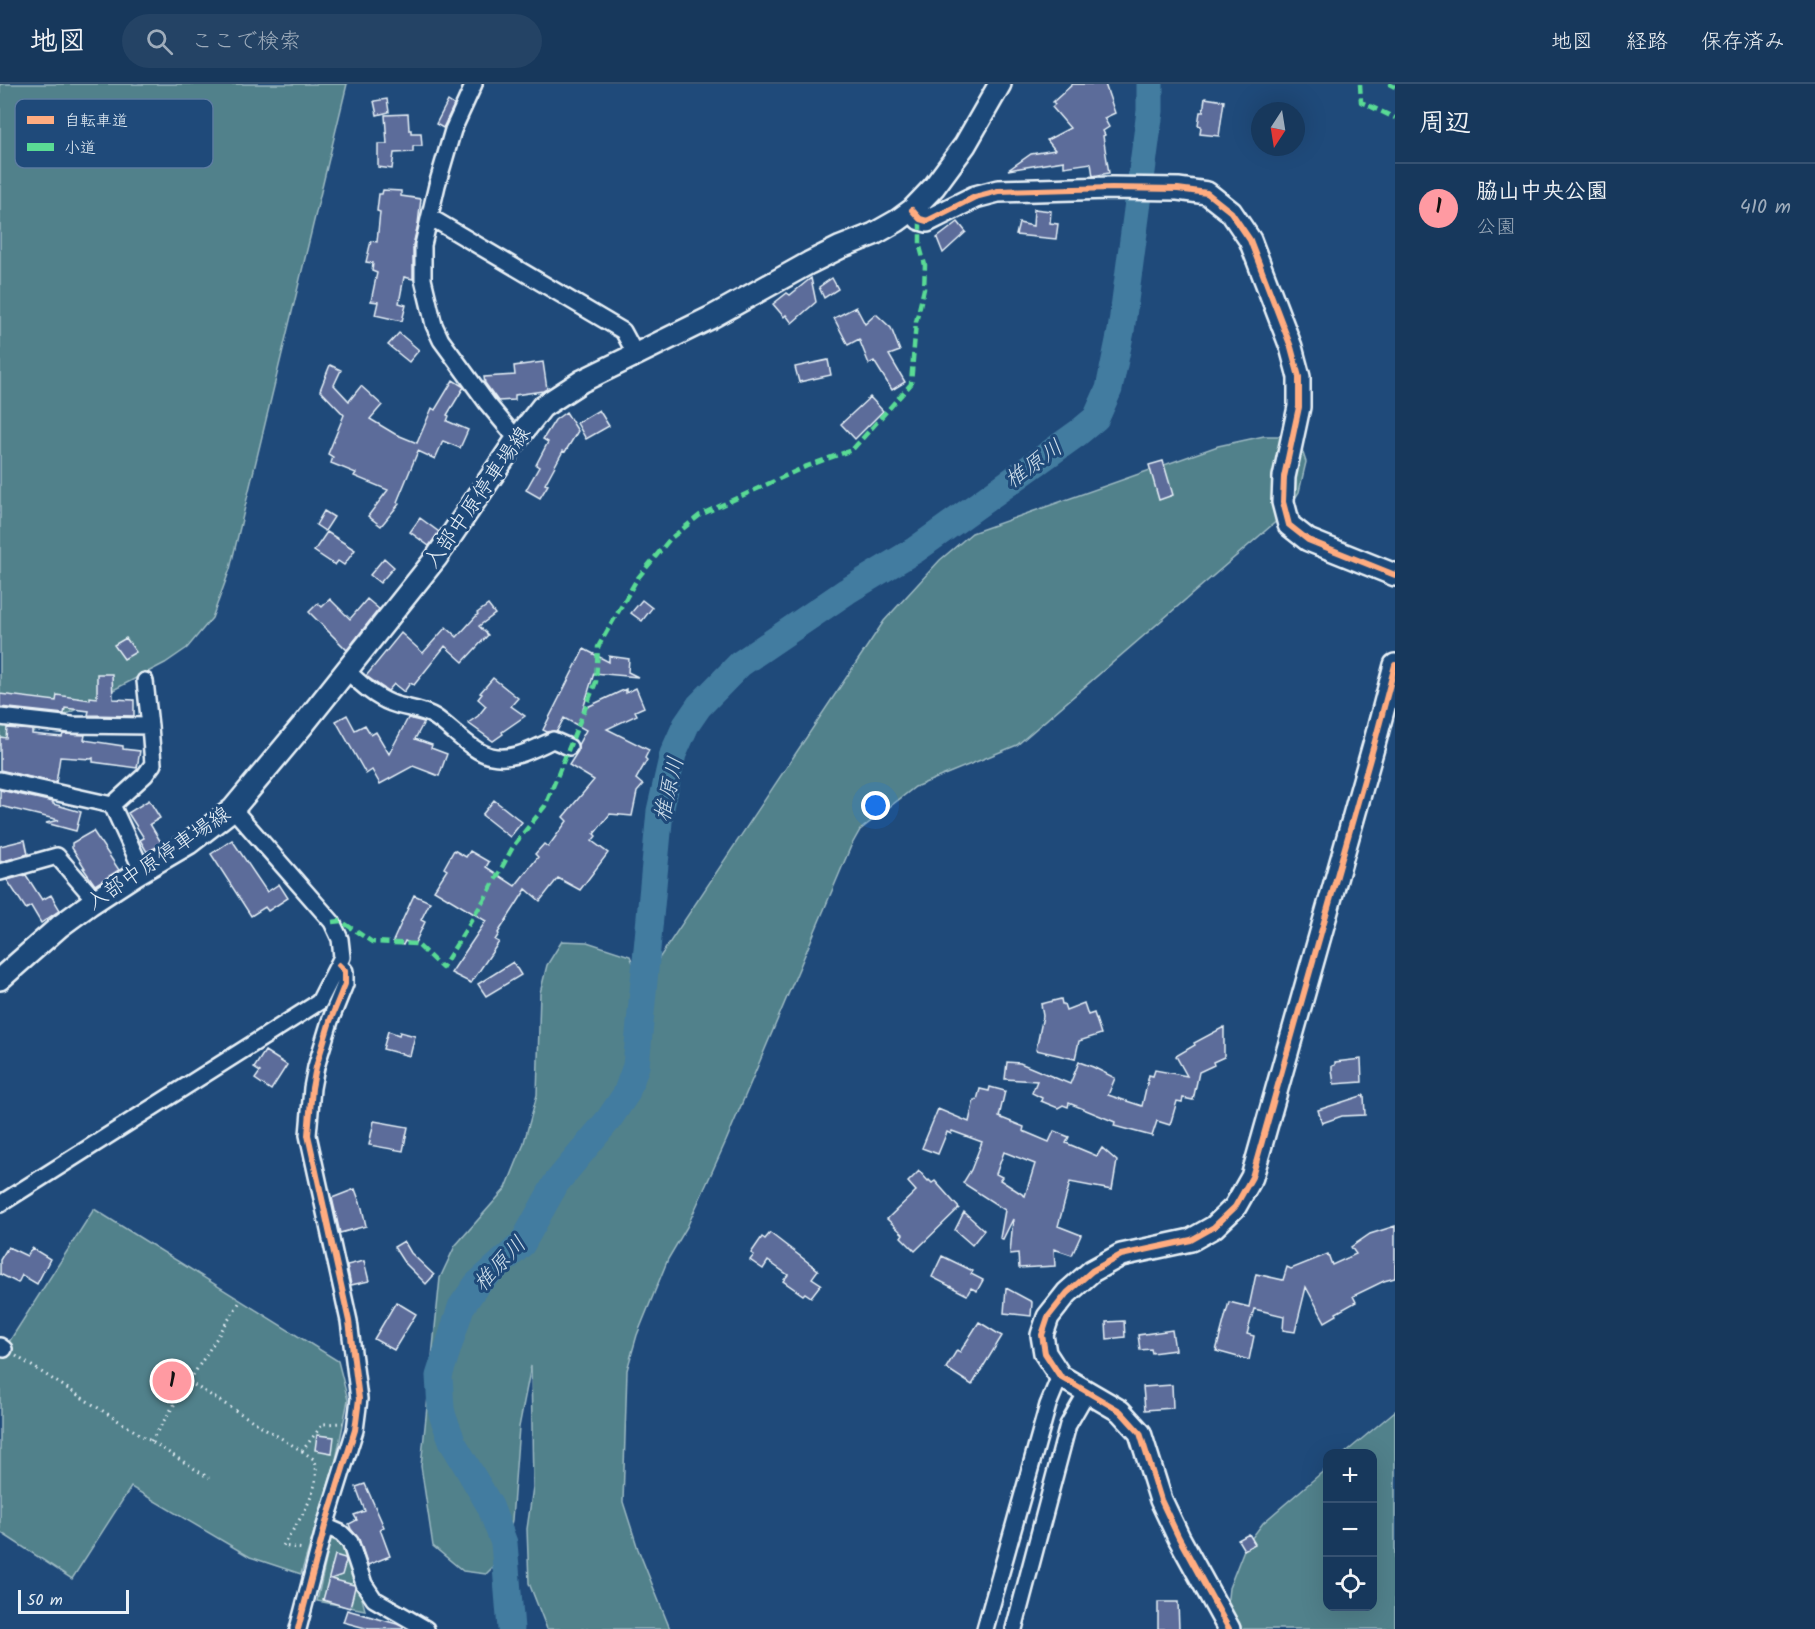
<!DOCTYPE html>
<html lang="ja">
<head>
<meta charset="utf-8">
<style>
  :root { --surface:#17385c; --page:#244365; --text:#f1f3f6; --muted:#9eacbb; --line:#365272; --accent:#ff9aa2 }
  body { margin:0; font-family:Kalam,"Klee One",sans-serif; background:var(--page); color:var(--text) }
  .controls { position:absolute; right:18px; bottom:18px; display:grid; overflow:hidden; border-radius:12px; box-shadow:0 6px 24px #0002 }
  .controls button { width:54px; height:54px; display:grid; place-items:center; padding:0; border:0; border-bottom:2px solid var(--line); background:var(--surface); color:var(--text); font:30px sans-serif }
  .compass { position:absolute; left:1251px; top:18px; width:54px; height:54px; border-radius:50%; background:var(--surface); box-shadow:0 6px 24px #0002; rotate:192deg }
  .scale { position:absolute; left:18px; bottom:15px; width:111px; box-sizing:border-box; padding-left:6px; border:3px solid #e8f1f8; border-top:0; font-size:16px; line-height:21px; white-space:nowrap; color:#e8f1f8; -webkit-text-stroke:4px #1f4a7a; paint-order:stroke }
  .you { position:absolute; left:876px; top:722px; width:21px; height:21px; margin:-15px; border:4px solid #fff; border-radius:50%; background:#1a73e8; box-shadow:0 0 0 9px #1a73e833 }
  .badge { display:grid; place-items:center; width:39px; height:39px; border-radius:50%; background:var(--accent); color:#111; font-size:20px; font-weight:700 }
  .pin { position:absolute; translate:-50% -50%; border:3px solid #fff; box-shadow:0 2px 6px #0006 }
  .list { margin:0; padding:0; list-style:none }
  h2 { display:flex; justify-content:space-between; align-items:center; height:78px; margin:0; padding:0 24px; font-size:26px }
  h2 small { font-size:20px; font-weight:400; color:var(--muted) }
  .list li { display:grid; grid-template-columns:39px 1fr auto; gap:18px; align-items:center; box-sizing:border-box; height:90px; padding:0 24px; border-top:2px solid var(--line) }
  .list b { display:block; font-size:22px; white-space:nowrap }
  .list p { margin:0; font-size:20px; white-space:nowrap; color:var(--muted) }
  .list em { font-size:20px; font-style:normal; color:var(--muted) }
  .icon { flex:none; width:33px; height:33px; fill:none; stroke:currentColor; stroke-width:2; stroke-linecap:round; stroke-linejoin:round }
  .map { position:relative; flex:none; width:1395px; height:1545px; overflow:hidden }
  header { display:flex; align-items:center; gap:36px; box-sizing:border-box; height:84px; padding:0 30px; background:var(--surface); border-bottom:2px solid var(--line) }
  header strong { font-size:28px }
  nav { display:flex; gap:33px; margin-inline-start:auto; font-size:21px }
  .search { width:420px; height:54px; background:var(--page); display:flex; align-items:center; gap:15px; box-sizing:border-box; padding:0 21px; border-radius:33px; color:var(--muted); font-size:22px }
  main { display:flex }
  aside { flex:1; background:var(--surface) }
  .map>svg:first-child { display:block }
</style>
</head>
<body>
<header>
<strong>地図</strong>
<div class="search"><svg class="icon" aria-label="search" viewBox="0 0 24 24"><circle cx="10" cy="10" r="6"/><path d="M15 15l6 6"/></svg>ここで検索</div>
<nav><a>地図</a><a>経路</a><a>保存済み</a></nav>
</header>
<main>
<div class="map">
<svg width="1395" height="1545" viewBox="0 0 1395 1545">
  <rect width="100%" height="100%" fill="#1f4a7a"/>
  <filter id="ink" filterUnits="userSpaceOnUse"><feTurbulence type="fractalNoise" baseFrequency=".0167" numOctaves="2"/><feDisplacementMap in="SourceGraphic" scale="12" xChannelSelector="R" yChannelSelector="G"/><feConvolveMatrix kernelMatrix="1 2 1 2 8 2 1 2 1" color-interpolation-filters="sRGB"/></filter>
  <g filter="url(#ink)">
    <path fill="#51818b" stroke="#9cb9c2" stroke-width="1.5" d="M0 0H347L230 485 212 534 187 564 165 579 0 665Z
      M1264 352H1287L1300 360 1306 378 1299 408 1286 429 1017 661 915 703 860 746 851 762 726 1057 687 1143 668 1175 637 1251 627 1286 623 1418 638 1465 670 1545H547L529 1499 527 1445 533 1403 531 1282 519 1343 512 1436 504 1472 486 1490 463 1487 433 1462 421 1382 440 1194 455 1162 506 1104 523 1062 537 1011 540 909 547 881 562 857 587 858 630 872 642 900 884 537 940 476 972 449 1218 362Z
      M94 1125 338 1277 348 1316 336 1376 301 1490 250 1473 131 1403 72 1495 0 1448V1272Z
      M1395 1327V1545H1230L1226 1533 1229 1504 1245 1463 1263 1439 1327 1384 1328 1522H1372V1370L1345 1369Z
      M331 1453C351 1459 360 1508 365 1526L317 1517Z"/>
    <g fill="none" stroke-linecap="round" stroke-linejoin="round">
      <path stroke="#437ba0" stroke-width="27" d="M511 1545 504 1459 490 1422 453 1359 443 1333 441 1325 439 1292 461 1223 477 1200 522 1160 556 1099 609 1035 626 1010 636 982 660 727 673 670 686 641 699 622 740 580 847 507 915 466 1078 349 1096 334 1109 305 1121 247 1150 27V0"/>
    </g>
    <path fill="#5b6c9a" stroke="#e8f1f8" stroke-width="1.5" fill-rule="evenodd" d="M1073 0H1105L1115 29 1104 34 1109 43 1103 47 1105 51 1103 52 1109 89 1093 92 1091 79 1064 83V77L1008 86 1031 70 1055 66 1047 56 1070 44 1052 23 1055 20 1053 18Z
      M1205 14 1224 17 1219 52 1200 50 1201 42 1198 41 1200 28H1203Z
      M387 15 389 28 377 31 374 17Z
      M448 17 454 21 443 44 436 40Z
      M408 30 409 46H411V49H421L422 62H413V68L394 69 392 85 378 83V60H387L385 31Z
      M383 106 401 107V112L421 115 418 140 413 161V195L404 193 399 219 406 221 402 237 375 231 378 218 371 217 377 189 372 187 373 179 366 178 371 157 377 158 380 128 377 127 379 110H382Z
      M1034 125 1051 127 1050 139 1058 140 1056 155 1016 151 1019 139 1033 142Z
      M958 138 966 148 943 169 937 154Z
      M811 194 816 218 792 239 786 231 784 233 773 220 787 209 790 211Z
      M832 194 838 205 824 214 819 203Z
      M856 223 865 240 876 230 891 244 900 267 889 271 905 298 892 306 874 277 869 280 859 255 848 261 834 234Z
      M399 249 419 266 409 278 388 261Z
      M828 276 831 291 799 298 795 283Z
      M543 278 547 305 543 307 515 311V316L498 317 485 299 484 293 515 291 514 282Z
      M330 281 341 286 334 301 349 317 361 302 382 321 370 335 395 350 417 359 432 324 435 326 453 296 464 303 447 331 449 332 447 337 468 346 460 364 443 357 435 375 418 367 397 418 399 420 381 442 368 432 388 406 354 392 356 389 331 379 333 373 328 370 344 331 320 306Z
      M870 313 883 327 855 355 841 340Z
      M599 326 609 342 586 355 577 339Z
      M566 328 578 347 565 368 563 367 545 400 548 401 540 414 526 406 539 383 536 381 548 358 543 355 555 336Z
      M1163 377 1173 411 1159 416 1149 381Z
      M324 427 334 433 325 447 316 441Z
      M420 434 439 448 429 462 410 448Z
      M327 448 355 466 344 481 338 477 335 481 314 467Z
      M384 474 394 483 380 499 370 491Z
      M330 515 350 535 367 515 379 525 347 566 309 528 318 519 322 523Z
      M642 516 652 524 642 537 631 529Z
      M488 521 495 530 479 542 488 551 463 578 445 562 414 601 410 599 404 608 394 600 388 607 366 592 401 549 423 569 446 543 457 553 478 530 477 529Z
      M126 554 136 568 124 575 114 561Z
      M584 565 609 578V572L629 575 628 588 638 593 594 589 583 625 626 605V609L636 604 644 623 635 627 637 631 607 645 649 666 645 674 647 676 636 695 643 701 637 708 632 732 610 730 594 750 596 752 592 757 608 769 580 806 558 794 540 817 526 805 498 849 499 850 495 856 499 858 471 899 451 889 486 837 434 806 447 786 444 784 454 766 466 773 470 767 489 778 486 783 515 802 538 773 535 770 544 760 548 763 567 737 563 733 594 696 569 681 578 667V661L586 646 564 634 557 647 547 648 543 646Z
      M97 590H112L113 615 134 616V632L88 631 89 627 65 624 64 630 0 623V610L56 617 57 611 90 616V613L97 614Z
      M493 594 518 614 511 622 525 632 502 648 503 650 493 657 468 639 478 632 486 622 478 615 482 610 480 609Z
      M347 631 355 646 365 641 371 651 376 648 389 670 408 634 424 638 415 655 432 661 431 664 447 670 439 692 413 682 380 700 372 686 366 690 336 637Z
      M7 644 32 646V650L62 653 63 650 85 651 84 656 123 662V665L140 667 137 684 93 678V674L91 675 60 673 56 699 0 686V653L6 654Z
      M0 706 53 718V720L81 728 76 747 46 739 59 736 0 722Z
      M149 716 160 734 150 740 162 760 147 768 140 756 144 754 128 729Z
      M494 716 522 738 510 753 482 731Z
      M93 747 119 786 95 801 83 784H85L72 764V759Z
      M25 756 28 770 0 778V762Z
      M232 756 267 808 279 800 288 814 268 827 265 823 251 832 211 770Z
      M26 791 42 816 51 811 60 826 41 839 31 822 26 825 7 796Z
      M414 811 430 818 421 836 425 838 414 861 405 857 403 861 393 857Z
      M513 878 521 891 486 912 478 900Z
      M1061 915 1062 920H1064L1066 926 1084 919 1088 931 1094 929 1101 950 1079 957 1075 975 1036 966 1043 932 1041 920Z
      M1224 943V973L1213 978 1214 981 1199 988 1193 1016 1183 1014 1182 1018 1177 1017 1170 1041 1157 1037 1152 1052 1114 1042 1115 1038 1069 1019 1068 1023 1063 1021 1058 1024 1041 1017 1042 1014 1032 1009 1037 997 1005 995 1007 978 1020 979 1070 1000 1079 978 1093 983 1115 994 1108 1011 1142 1022 1149 991 1153 992 1155 986 1187 992 1176 972 1195 961 1194 959Z
      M388 947 399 951 400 948 415 952 410 972 383 965Z
      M265 967 287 981 271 1006 255 995 260 988 254 984Z
      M1361 975 1362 998 1334 1000 1332 986V982L1335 981V978Z
      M990 1003 1005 1007 999 1033 1024 1043 1023 1047 1049 1058 1054 1047 1069 1053 1066 1059 1097 1072 1102 1064 1117 1077 1112 1106 1070 1098 1058 1142 1081 1151 1072 1171 1054 1165 1055 1182 1019 1184 1018 1169 1010 1170 1013 1135 1003 1155 1000 1154 1005 1126 963 1099 971 1086 982 1058 952 1047 951 1050 947 1048 938 1070 922 1064 938 1025 969 1038 974 1016H977L980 1005 989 1007ZM1004 1068 1035 1080 1025 1112 1000 1096 1002 1093 996 1090Z
      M1364 1011 1365 1031 1342 1032 1322 1039 1318 1026Z
      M374 1037 408 1043 403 1067 369 1061Z
      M919 1087 928 1097 929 1096 932 1099 935 1097 959 1124 915 1167 901 1153 903 1150 887 1135 916 1107 908 1098Z
      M355 1105 362 1124 366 1142 340 1149 332 1114Z
      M964 1128 984 1146 972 1161 955 1146Z
      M1395 1142V1194L1384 1197 1353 1212 1356 1218 1336 1229 1337 1231 1325 1238 1306 1203 1295 1248 1283 1246 1284 1232 1254 1225 1247 1250 1254 1252 1249 1276 1216 1267 1229 1218 1249 1223 1256 1190 1283 1196 1287 1183 1291 1185 1328 1170 1332 1181 1356 1170 1351 1163 1370 1150Z
      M770 1149 818 1186 812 1194 821 1200 811 1213 805 1209 803 1211 783 1197 788 1191 768 1177 763 1185 750 1176 754 1171 751 1169 762 1153 765 1155Z
      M404 1157 411 1169 434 1191 426 1200 403 1177 394 1163Z
      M8 1163 27 1172 32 1164 50 1175 37 1200 22 1191 18 1199 0 1190V1176Z
      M942 1172 973 1187 971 1190 983 1196 977 1207 971 1204 967 1211 932 1193Z
      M364 1177 369 1197 351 1201 347 1181Z
      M1006 1204 1032 1218 1031 1232 1004 1229Z
      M396 1218 416 1230 394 1266 374 1255Z
      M1124 1237 1125 1253 1107 1255 1106 1238Z
      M979 1238 1002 1252 972 1301 946 1284 957 1266 960 1268Z
      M1172 1246 1175 1266 1152 1269 1151 1265 1140 1266 1138 1251Z
      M1172 1301 1173 1324 1145 1326 1143 1303Z
      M317 1351 334 1353 332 1369 315 1366Z
      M365 1400 384 1443 380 1445 390 1472 368 1481 359 1455 351 1445 349 1440 357 1436 354 1431 365 1427 356 1403Z
      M1249 1450 1255 1460 1244 1466 1238 1456Z
      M335 1471 345 1474 346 1477 342 1491 331 1495 354 1501 355 1503 350 1524 323 1516Z
      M1158 1518H1178L1179 1545H1158Z
      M347 1526 397 1540 403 1543V1545H369L343 1538Z"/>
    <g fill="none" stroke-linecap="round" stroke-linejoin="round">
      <g stroke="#e8f1f8" stroke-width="20">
        <path id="street" d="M474 0 453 46 437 101 423 161V195L434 241 441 256 487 319 517 355
          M430 133 623 247 636 271
          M347 587C360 599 373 612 391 619 406 625 421 624 435 633 452 644 472 668 491 672 513 677 533 665 553 656L569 663
          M145 597 150 642
          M0 633 72 641 150 642 153 680 145 691 112 721
          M0 696 112 721
          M112 721 142 786
          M0 788 57 772 95 816
          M0 1120 319 918 342 873 340 855 332 838 233 725
          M0 1262 4 1265
          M325 1442 341 1449 350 1458 364 1500 374 1515 426 1545
          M298 1545 325 1442 355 1346 359 1315 349 1237 308 1051 312 1004 316 983 330 937 345 900V887L339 881
          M985 1545 1048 1321 1060 1292
          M1014 1545 1068 1341 1087 1308"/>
      </g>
      <g stroke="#e8f1f8" stroke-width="26">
        <path id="secondary" d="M912 126 920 135 927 137 975 113 998 107 1112 104 1178 105 1207 109 1231 128 1250 156 1291 263 1299 293V323L1284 393 1283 418 1289 441 1308 456 1395 491
          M0 895 60 842 90 820 136 790 189 759 233 725 303 641 436 474 517 355 542 323 582 297 710 234 809 179 841 163 874 150 897 137 912 126 934 103 965 61 1000 0
          M1229 1545 1179 1454 1161 1416 1140 1349 1120 1327 1060 1292 1045 1269 1042 1251 1048 1233 1067 1209 1092 1187 1121 1171 1191 1156 1214 1143 1235 1123 1252 1093 1375 657 1395 581"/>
      </g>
      <path stroke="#e8f1f8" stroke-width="3" stroke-dasharray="1.5 4.5" stroke-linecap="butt" d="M16 1272 209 1394
        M189 1298 302 1367 323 1340 343 1339
        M151 1357 241 1216
        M302 1367 315 1376C322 1407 298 1437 283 1462L304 1465"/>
      <use href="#street" stroke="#1f4a7a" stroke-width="15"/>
      <use href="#secondary" stroke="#1f4a7a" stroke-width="21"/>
      <path stroke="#5adb95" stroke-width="4.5" stroke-dasharray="9 4.5" stroke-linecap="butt" d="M1360 0 1361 18 1395 34
        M1389 0 1395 3
        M332 838 341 837 372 858 417 860 442 884 487 811 514 761 545 722 596 598 598 563 637 495 670 455 700 431 807 382 852 366 911 300 916 238 924 205 925 181 920 163V135"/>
      <g stroke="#1f4a7a" stroke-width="10">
        <path id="cycleway" d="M912 126 920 135 927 137 975 113 998 107 1112 104 1178 105 1207 109 1231 128 1250 156 1291 263 1299 293V323L1284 393 1283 418 1289 441 1308 456 1395 491
          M298 1545 325 1442 355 1346 359 1315 349 1237 308 1051 312 1004 316 983 330 937 345 900V887L339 881
          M1229 1545 1179 1454 1161 1416 1140 1349 1120 1327 1060 1292 1045 1269 1042 1251 1048 1233 1067 1209 1092 1187 1121 1171 1191 1156 1214 1143 1235 1123 1252 1093 1375 657 1395 581"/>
      </g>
      <use href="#cycleway" stroke="#ffac80" stroke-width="6"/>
    </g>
  </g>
  <g text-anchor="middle" stroke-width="6" stroke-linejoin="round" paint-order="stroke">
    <g font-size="21" fill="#e8f1f8" stroke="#1f4a7a">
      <text transform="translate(477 413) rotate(-55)" y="7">入部中原停車場線</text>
      <text transform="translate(158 774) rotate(-34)" y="7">入部中原停車場線</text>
    </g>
    <g font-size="22" font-style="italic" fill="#cfdfeb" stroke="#1f4a7a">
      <text transform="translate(1033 379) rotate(-36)" y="8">椎原川</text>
      <text transform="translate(668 705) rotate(-77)" y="8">椎原川</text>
      <text transform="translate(499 1179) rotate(-47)" y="8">椎原川</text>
    </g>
  </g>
  <rect x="15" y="15" width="198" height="69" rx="9" fill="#1f4a7a" stroke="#5b7ca0" stroke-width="1.5"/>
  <rect x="27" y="32" width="27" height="8" fill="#ffac80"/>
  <rect x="27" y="59" width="27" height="8" fill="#5adb95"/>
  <g font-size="16" fill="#e8f1f8">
    <text x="64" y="42">自転車道</text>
    <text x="64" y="69">小道</text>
  </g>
</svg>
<div class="controls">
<button>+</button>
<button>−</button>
<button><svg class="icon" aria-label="locate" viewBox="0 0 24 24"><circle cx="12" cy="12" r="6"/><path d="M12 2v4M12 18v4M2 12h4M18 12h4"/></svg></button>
</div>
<svg class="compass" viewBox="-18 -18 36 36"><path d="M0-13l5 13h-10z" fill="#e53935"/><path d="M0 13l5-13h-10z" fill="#9eacbb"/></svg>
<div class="scale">50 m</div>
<div class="you"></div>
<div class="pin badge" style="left:172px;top:1297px">1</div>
</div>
<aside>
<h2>周辺<small></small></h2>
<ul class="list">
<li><span class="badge">1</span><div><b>脇山中央公園</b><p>公園</p></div><em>410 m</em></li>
</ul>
</aside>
</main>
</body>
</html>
